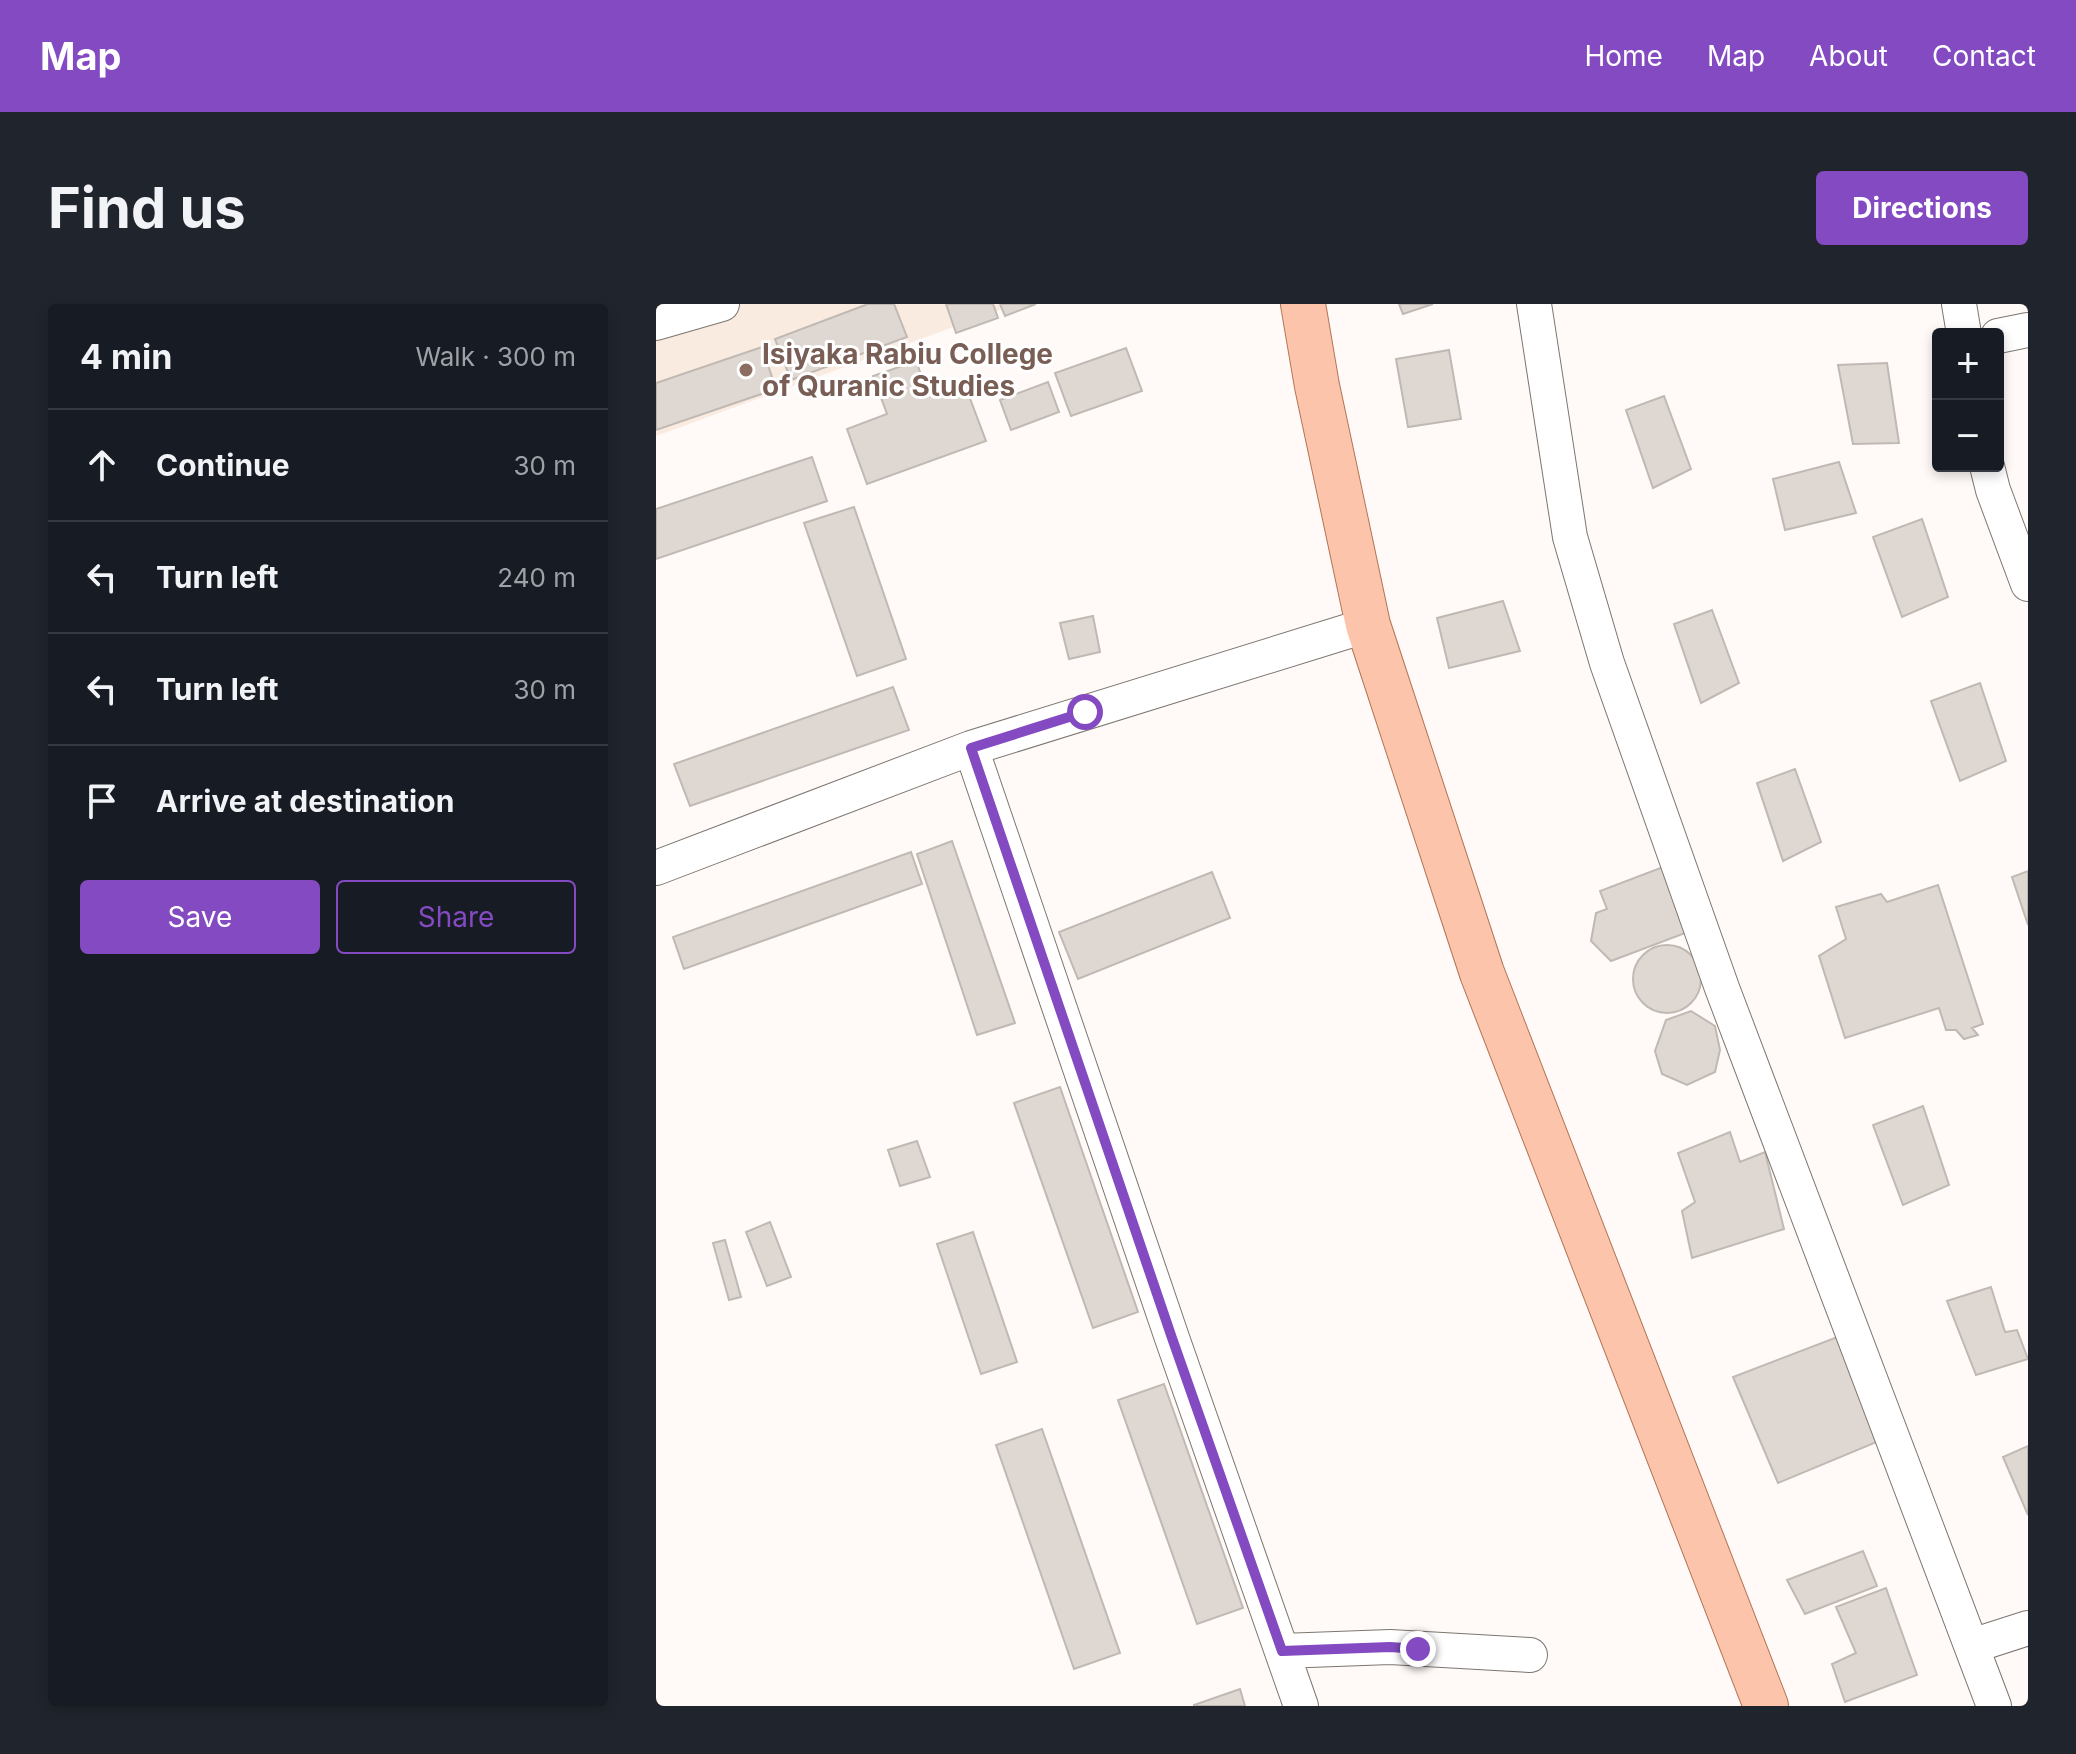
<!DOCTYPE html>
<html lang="en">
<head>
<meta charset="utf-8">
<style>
  :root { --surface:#171b24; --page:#20242c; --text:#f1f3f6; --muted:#9ea1a6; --line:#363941; --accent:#834ac1 }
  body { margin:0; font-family:Inter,sans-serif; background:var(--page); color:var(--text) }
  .controls { position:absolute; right:24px; top:24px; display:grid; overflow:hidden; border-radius:8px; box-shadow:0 4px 12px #0003 }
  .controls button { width:72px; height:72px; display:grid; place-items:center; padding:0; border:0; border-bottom:2px solid var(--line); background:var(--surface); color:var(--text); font:40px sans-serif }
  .stop { position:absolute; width:24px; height:24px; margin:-18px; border:6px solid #834ac1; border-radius:50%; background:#fff }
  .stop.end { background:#834ac1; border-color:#fff; box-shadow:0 2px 8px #0008 }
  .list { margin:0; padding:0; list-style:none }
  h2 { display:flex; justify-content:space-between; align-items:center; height:104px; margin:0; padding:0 32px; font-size:34px }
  h2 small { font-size:26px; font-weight:400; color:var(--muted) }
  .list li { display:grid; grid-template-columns:52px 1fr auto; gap:24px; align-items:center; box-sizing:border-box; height:112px; padding:0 32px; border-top:2px solid var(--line) }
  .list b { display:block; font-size:30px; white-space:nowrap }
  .list em { font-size:26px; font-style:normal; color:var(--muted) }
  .actions { display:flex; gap:16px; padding:24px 32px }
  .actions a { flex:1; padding:18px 0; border:2px solid var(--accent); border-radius:8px; text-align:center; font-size:28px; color:var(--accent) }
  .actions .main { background:var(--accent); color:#fff }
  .icon { flex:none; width:44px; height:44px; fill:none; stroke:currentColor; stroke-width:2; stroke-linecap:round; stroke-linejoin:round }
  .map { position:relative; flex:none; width:1372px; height:1402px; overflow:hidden; border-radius:8px }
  header { display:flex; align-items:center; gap:48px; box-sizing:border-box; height:112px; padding:0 40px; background:var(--accent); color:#fff }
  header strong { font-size:38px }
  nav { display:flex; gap:44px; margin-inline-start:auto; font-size:28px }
  .intro { display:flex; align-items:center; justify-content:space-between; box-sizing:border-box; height:192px; padding:0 48px }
  h1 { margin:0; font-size:56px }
  .button { padding:20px 36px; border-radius:8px; background:var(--accent); color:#fff; font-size:28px; font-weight:700 }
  main { display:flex; gap:48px; padding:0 48px }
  aside { flex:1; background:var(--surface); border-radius:8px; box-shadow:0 4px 12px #0003 }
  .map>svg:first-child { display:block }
</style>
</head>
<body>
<header>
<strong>Map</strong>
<nav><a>Home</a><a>Map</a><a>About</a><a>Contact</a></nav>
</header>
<div class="intro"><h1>Find us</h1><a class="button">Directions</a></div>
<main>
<aside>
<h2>4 min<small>Walk · 300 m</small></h2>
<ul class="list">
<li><svg class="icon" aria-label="ahead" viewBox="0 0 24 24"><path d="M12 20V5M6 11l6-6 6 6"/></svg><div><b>Continue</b></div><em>30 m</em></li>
<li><svg class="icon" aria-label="left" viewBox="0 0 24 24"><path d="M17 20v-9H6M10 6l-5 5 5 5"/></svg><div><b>Turn left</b></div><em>240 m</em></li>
<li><svg class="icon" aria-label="left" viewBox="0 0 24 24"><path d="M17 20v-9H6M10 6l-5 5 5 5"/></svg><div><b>Turn left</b></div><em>30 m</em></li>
<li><svg class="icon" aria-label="arrive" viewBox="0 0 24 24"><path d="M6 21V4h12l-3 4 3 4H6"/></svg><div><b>Arrive at destination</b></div></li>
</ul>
<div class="actions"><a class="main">Save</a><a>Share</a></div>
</aside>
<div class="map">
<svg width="1372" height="1402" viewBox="0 0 1372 1402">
  <rect width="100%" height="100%" fill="#fffaf7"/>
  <path fill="#f9ebdf" d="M0 0H360L0 132Z"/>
  <path fill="#dfd8d2" stroke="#c0b9b3" stroke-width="2" d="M212 0H238L251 33 135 76 119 35Z
    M290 0H337L342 14 300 29Z
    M344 0H380L349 12Z
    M743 0H777L747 10Z
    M106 43 120 85 0 126V79Z
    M470 44 486 87 415 112 399 69Z
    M793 46 805 115 752 123 740 55Z
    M260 57 272 89 307 76 330 137 211 180 191 125 231 110 217 72Z
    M1231 59 1243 139 1197 140 1182 61Z
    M392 78 403 108 355 126 344 96Z
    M1008 92 1035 165 997 184 970 106Z
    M156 153 171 197 0 255V205Z
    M1183 158 1200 209 1129 226 1117 175Z
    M198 203 250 355 201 372 148 219Z
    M1266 215 1292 293 1246 313 1217 233Z
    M847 297 864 347 793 364 781 314Z
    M1056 306 1083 379 1045 399 1018 320Z
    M437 312 444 348 413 355 404 319Z
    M1324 379 1350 457 1304 477 1275 397Z
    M237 383 253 426 34 502 18 460Z
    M1139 465 1165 538 1127 557 1101 479Z
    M296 537 359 719 321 731 261 550Z
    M255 548 266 580 28 665 17 633Z
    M1007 563 1032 628 955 657 935 637 940 609 951 605 944 587Z
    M1372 567V621L1356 573Z
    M556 568 574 614 422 675 403 628Z
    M1282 581 1327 720 1316 724 1322 731 1308 735 1300 726H1290L1283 704 1189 734 1163 652 1190 635 1180 603 1225 590 1231 598Z
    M977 675a34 34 0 1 1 68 0a34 34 0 1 1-68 0Z
    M1035 707 1059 722 1064 746 1059 768 1031 781 1006 770 999 747 1010 716Z
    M404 783 482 1008 437 1024 358 799Z
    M1267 802 1293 881 1247 901 1217 821Z
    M1074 828 1084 858 1109 848 1128 925 1036 954 1026 907 1039 898 1022 849Z
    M261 837 274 873 244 882 232 846Z
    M114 918 135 973 111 982 90 928Z
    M317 928 361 1058 325 1070 281 940Z
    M69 936 85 993 73 996 57 939Z
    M1335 983 1349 1028 1361 1026 1372 1055 1320 1071 1291 997Z
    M1184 1032 1223 1137 1122 1179 1077 1073Z
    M508 1080 587 1304 541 1320 462 1096Z
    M386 1125 464 1349 418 1365 340 1141Z
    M1372 1142V1211L1347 1153Z
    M1207 1247 1221 1282 1149 1310 1131 1276Z
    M1230 1284 1261 1371 1189 1398 1176 1360 1200 1349 1180 1303Z
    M584 1385 589 1402H538V1401Z"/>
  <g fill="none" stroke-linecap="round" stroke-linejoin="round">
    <g stroke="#7d7670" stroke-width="36">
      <path id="minor" d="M878 0 914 233 951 359 1066 684 1338 1402
        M1303 0 1308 30
        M0 19 66 0
        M1342 32 1372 26
        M1331 162 1337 186 1372 280
        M315 444 516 1034 645 1402
        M0 564 315 444 712 321
        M1316 1342 1372 1324
        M626 1347 734 1343 874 1351"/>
    </g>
    <g stroke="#b27457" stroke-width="46">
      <path id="major" d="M647 0 661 82 712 321 826 669 1110 1402"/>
    </g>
    <use href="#minor" stroke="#fff" stroke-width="34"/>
    <use href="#major" stroke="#fcc4aa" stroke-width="44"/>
  </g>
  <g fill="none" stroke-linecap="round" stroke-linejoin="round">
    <path stroke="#834ac1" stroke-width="10" d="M429 408 315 444 516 1034 626 1347 734 1343 762 1345"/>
  </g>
  <circle fill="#8d6e63" stroke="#fff" stroke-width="3" cx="90" cy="66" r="8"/>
  <g text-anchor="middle" stroke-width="6" stroke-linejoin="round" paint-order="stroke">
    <g font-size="28" font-weight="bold" fill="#785e54" stroke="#fff" text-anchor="start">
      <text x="106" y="60">Isiyaka Rabiu College<tspan x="106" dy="32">of Quranic Studies</tspan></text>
    </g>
  </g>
</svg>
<div class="controls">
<button>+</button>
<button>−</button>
</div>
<div class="stop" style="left:429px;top:408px"></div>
<div class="stop end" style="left:762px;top:1345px"></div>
</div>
</main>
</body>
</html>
